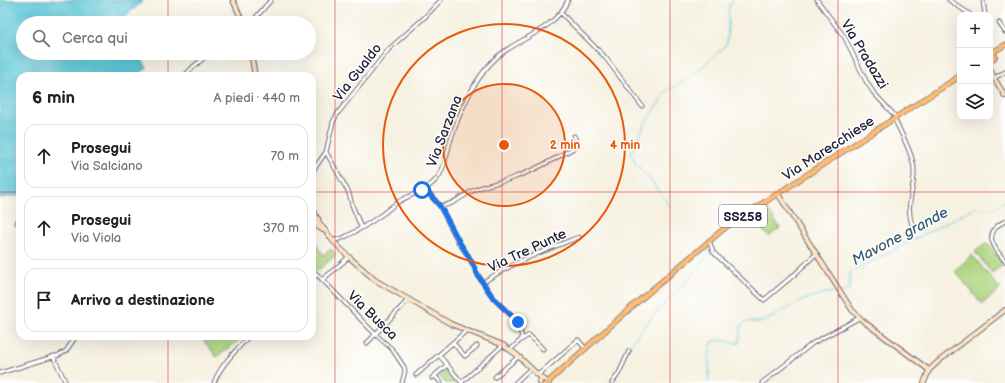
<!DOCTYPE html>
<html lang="it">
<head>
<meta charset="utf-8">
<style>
  :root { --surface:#fff; --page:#f6f6f6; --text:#222; --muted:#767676; --line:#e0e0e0 }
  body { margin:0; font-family:"Balsamiq Sans",sans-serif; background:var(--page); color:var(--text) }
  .controls { position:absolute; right:12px; top:12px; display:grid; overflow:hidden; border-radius:8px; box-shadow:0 4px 16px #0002 }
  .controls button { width:36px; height:36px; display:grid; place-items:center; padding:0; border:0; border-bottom:1px solid var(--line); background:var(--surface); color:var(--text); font:20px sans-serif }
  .stop { position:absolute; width:12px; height:12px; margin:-9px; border:3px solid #1a73e8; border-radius:50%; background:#fff }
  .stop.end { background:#1a73e8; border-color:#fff; box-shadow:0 1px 4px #0008 }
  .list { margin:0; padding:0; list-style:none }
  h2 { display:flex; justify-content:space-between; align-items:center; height:52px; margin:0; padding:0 16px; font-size:17px }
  h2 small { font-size:13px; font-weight:400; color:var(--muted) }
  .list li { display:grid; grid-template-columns:26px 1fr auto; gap:12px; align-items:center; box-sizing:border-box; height:64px; margin:0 8px 8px; padding:0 8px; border:1px solid var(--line); border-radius:12px }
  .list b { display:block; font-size:15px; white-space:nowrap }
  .list p { margin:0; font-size:13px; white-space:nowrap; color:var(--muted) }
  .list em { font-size:13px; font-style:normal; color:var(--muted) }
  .icon { flex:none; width:22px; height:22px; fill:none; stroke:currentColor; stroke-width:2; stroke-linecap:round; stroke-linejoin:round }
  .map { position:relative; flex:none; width:1005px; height:383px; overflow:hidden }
  .search { position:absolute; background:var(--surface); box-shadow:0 4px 16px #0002; left:16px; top:16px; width:300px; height:44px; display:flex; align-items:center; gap:10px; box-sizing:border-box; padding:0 14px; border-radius:22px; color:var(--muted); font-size:15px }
  .panel { position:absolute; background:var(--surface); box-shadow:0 4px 16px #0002; left:16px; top:72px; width:300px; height:268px; border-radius:12px }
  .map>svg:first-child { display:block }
</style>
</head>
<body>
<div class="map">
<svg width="1005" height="383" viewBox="0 0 1005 383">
  <rect width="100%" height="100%" fill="#fff"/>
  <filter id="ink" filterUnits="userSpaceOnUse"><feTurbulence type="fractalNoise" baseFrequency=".025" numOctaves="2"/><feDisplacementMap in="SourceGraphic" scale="8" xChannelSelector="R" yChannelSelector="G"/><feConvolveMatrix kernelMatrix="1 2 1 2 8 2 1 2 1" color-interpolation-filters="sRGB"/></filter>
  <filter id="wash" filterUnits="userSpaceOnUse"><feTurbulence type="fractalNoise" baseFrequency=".012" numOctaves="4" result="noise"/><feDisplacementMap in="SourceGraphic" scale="16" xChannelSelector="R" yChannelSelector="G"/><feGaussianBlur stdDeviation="0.9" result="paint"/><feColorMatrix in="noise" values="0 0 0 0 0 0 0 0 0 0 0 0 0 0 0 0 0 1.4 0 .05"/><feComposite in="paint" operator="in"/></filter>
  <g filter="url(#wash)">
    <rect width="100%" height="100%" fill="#f6f1e1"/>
    <path fill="#aed681" stroke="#687c5e" d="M764 205 780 228 769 236 747 216Z
      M313 239 318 246 317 247 324 255 331 249 336 255 317 271 312 265V240Z
      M987 243 1004 264 992 273 975 252Z
      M972 255 1000 289 982 304 955 271Z
      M211 336H244L217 357 204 341Z
      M447 369 460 383H445L439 376Z"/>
    <path fill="#5dc7d8" stroke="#40748a" d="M0 0H142L143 1 124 17 125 23H23V53H138L147 68 136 76H20V195L0 198Z"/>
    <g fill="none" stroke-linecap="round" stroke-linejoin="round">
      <path stroke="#5dc7d8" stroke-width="1" d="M253 23 274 0
        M670 207 653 183 635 163 631 152 645 124 666 92 686 80 699 70 725 46 727 42 729 6 733 0
        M842 292 846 291 850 288V273L976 207 992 210 1005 201
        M972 338 987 330 1005 315
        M620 366 625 354 634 340 650 319 690 277 703 261 709 252 708 245
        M609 383 613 379
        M707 383 709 380V355L712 342C723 337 728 344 739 343L741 326 745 322H763L801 301 825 293 839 292
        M927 383 930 372"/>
    </g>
  </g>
  <g filter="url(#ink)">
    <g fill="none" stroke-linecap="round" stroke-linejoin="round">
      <g stroke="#6c6a75" stroke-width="5">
        <path id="street" d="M817 0 845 38 866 81 873 92 896 117
          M949 0 971 15
          M983 0 985 15
          M561 13 605 57 642 106
          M251 23 271 0
          M999 23 1005 32
          M184 76 193 67 210 53
          M994 78 1005 72
          M894 118C900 131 914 156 914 170 915 191 904 205 913 227
          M326 152 349 193 352 205 361 227
          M312 172 326 152 333 122 338 113 389 49 425 17 441 0
          M425 189 439 205C448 209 465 194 474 190 487 184 500 183 513 178 535 170 557 158 577 146V142L574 136
          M440 206 459 243 469 257 479 277 494 299 518 322 522 338 521 340 510 350
          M312 219 314 218
          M1005 221C982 233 993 247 1005 261
          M17 223 20 217
          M709 240 713 252 764 300 795 274 816 254
          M333 241C337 239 341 239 345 237 357 231 370 223 381 215 387 211 392 206 398 202 413 193 431 190 440 174 446 163 447 151 451 139 459 114 472 84 490 64 513 38 553 34 568 0
          M312 269 375 334 392 349 404 367 405 371 402 383
          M312 279 317 275
          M322 280 349 257
          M484 282C513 262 546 250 579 237
          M521 340 529 335 543 349
          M367 343 408 300
          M453 343 465 356 477 346
          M439 355 462 383
          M53 356 66 383
          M0 373 59 355 66 351 76 336
          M416 375 466 331
          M538 375 578 340 586 349
          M435 376 441 383
          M495 377 518 357
          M432 378 447 365
          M462 382 503 345
          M214 383C220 365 237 350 249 336
          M515 383 531 368
          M612 383 619 373 629 351
          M762 383 813 343 859 318"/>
      </g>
      <g stroke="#6c6a75" stroke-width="6">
        <path id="secondary" d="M233 0 243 23
          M251 53 255 76
          M990 68 994 78 1005 96
          M778 194 852 310 863 321 929 370
          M312 209 317 218
          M313.5 220a2.5 2.5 0 1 1 5 0a2.5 2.5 0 1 1-5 0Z
          M318 221 333 241 349 257 375 280 451 324 503 345 517 355 538 375 549 383
          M315 222 318 227 323 230
          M540 383 541 377
          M924 383 929 370 939 361 1005 310"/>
      </g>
      <g stroke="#6c6a75" stroke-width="6">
        <path id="primary" d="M993 52 1005 45
          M990 53H994L995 56 993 59H990
          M547 383 635 304 726 227 960 76"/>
      </g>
      <use href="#street" stroke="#fff" stroke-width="3"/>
      <use href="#secondary" stroke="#ffe4c6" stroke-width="4"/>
      <use href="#primary" stroke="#ffbb71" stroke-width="4.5"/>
    </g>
  </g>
  <g fill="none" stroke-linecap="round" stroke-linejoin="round" filter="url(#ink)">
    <path stroke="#1a73e8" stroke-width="5" d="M422 190 425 189 440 206 460 243 469 257 479 277 494 299 518 322"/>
  </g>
  <path fill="none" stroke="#d62828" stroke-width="1" stroke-opacity="0.55" d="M168 0V23M335 0V383M502 0V383M670 0V383M838 0V383M168 53V76M0 192H20M312 192H1005M168 336V383"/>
  <circle cx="504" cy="145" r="61" fill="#e8590c" fill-opacity=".12"/>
  <g fill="none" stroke="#e8590c" stroke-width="2">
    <circle cx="504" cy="145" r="61"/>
    <circle cx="504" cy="145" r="121"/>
  </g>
  <g text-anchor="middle" stroke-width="3" stroke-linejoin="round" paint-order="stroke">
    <rect fill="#fff" stroke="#646476" stroke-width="1" x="719" y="205" width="48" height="22" rx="3"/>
    <g font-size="13" font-weight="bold" fill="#22223b">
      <text x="743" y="221">SS258</text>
    </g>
    <g font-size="14" fill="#22223b" stroke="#fff">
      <text transform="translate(865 54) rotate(59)" y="5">Via Pradazzi</text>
      <text transform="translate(357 72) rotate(-52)" y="5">Via Gualdo</text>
      <text transform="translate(444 131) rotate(-69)" y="5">Via Sarzana</text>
      <text transform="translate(828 148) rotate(-33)" y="5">Via Marecchiese</text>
      <text transform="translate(527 250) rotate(-25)" y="5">Via Tre Punte</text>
      <text transform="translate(373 315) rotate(44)" y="5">Via Busca</text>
    </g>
    <g font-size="15" font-style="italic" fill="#375c72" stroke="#fff">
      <text transform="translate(900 236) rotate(-28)" y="5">Mavone grande</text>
    </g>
  </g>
  <circle cx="504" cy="145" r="6" fill="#e8590c" stroke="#fff" stroke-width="2"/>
  <g font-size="12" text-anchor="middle" font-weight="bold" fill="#e8590c" stroke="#fff" stroke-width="3" stroke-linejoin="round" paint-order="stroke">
    <text x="565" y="149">2 min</text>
    <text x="625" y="149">4 min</text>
  </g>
</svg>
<div class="controls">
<button>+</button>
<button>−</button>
<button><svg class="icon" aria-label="layers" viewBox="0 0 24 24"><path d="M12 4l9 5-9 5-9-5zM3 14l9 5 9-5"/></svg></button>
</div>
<div class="stop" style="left:422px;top:190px"></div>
<div class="stop end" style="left:518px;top:322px"></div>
<div class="search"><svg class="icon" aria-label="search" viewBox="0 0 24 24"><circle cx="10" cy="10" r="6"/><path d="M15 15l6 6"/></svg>Cerca qui</div>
<section class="panel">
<h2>6 min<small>A piedi · 440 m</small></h2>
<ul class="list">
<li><svg class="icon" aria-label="ahead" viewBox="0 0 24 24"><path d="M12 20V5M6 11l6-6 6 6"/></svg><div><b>Prosegui</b><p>Via Salciano</p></div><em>70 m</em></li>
<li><svg class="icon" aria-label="ahead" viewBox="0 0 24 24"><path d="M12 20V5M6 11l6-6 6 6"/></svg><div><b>Prosegui</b><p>Via Viola</p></div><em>370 m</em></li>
<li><svg class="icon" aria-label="arrive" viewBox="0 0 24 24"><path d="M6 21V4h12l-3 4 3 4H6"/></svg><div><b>Arrivo a destinazione</b></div></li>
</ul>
</section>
</div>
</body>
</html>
